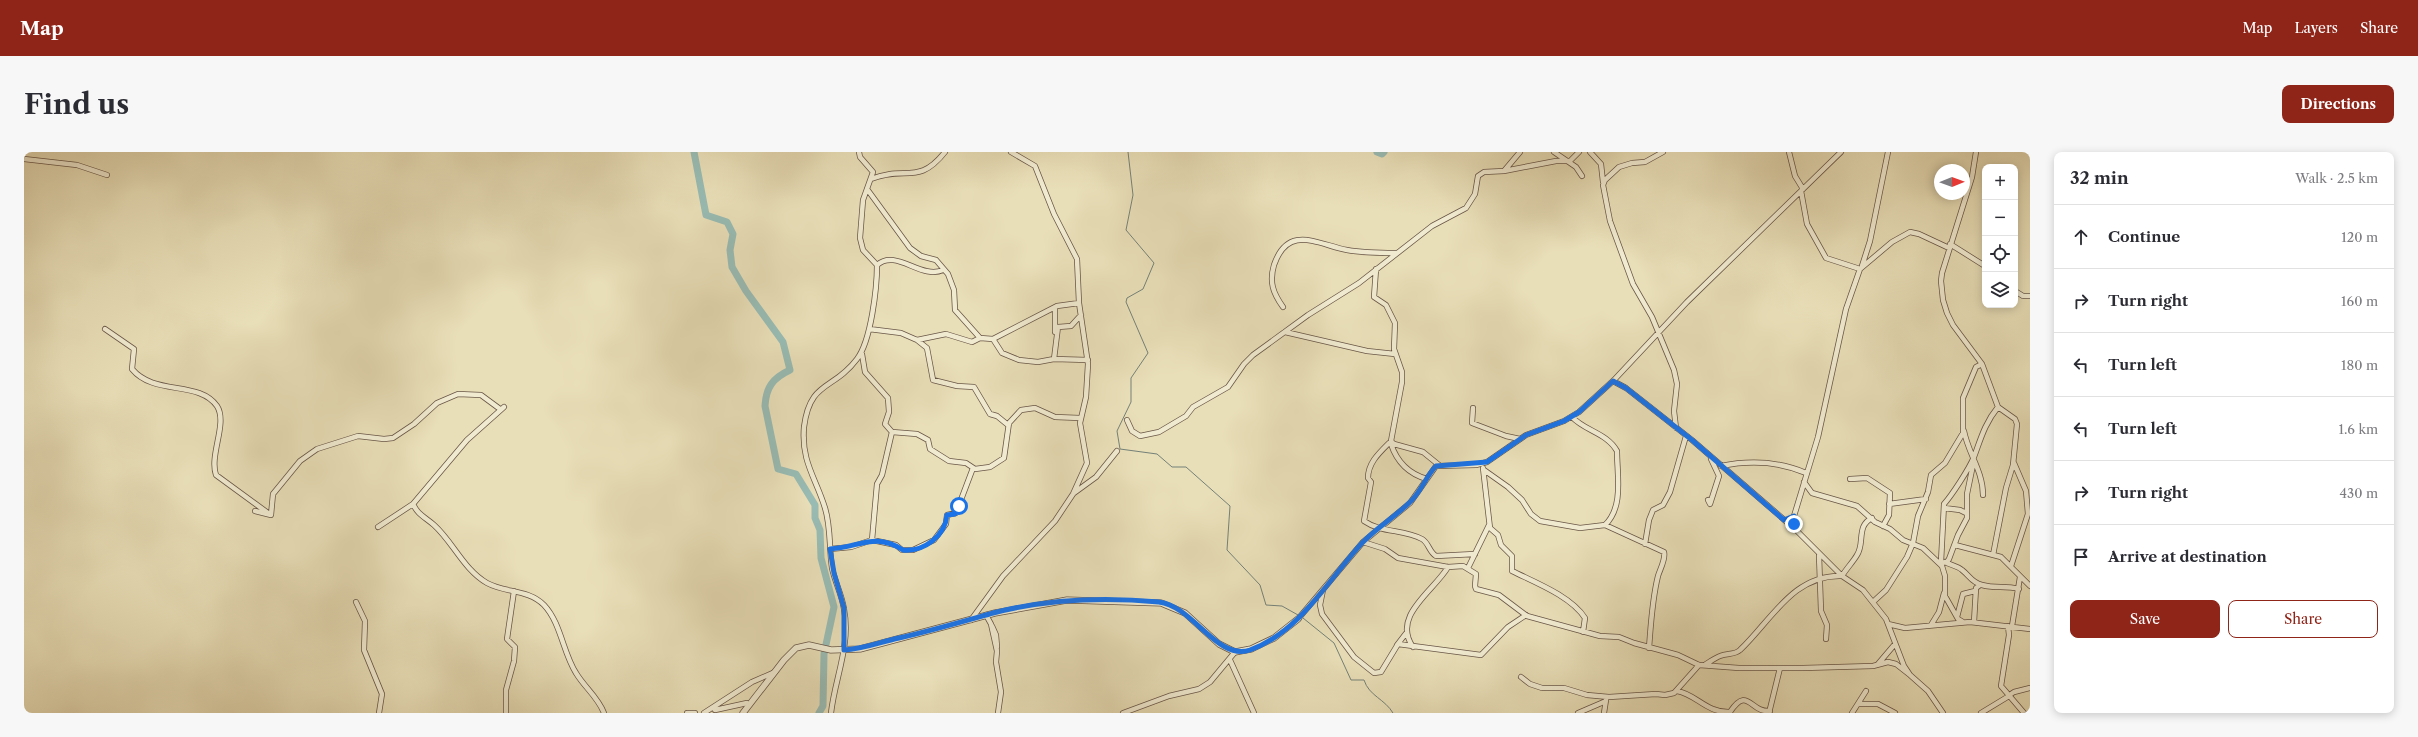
<!DOCTYPE html>
<html lang="en">
<head>
<meta charset="utf-8">
<style>
  :root { --surface:#fff; --page:#f7f7f7; --text:#2b2b33; --muted:#7c7c81; --line:#e1e1e2; --accent:#8f2418 }
  body { margin:0; font-family:"Libre Caslon Text",serif; background:var(--page); color:var(--text) }
  .controls { position:absolute; right:12px; top:12px; display:grid; overflow:hidden; border-radius:8px; box-shadow:0 2px 10px #0003 }
  .controls button { width:36px; height:36px; display:grid; place-items:center; padding:0; border:0; border-bottom:1px solid var(--line); background:var(--surface); color:var(--text); font:20px sans-serif }
  .compass { position:absolute; left:1910px; top:12px; width:36px; height:36px; border-radius:50%; background:var(--surface); box-shadow:0 2px 10px #0003; rotate:89deg }
  .stop { position:absolute; width:12px; height:12px; margin:-9px; border:3px solid #1a73e8; border-radius:50%; background:#fff }
  .stop.end { background:#1a73e8; border-color:#fff; box-shadow:0 1px 4px #0008 }
  .list { margin:0; padding:0; list-style:none }
  h2 { display:flex; justify-content:space-between; align-items:center; height:52px; margin:0; padding:0 16px; font-size:17px }
  h2 small { font-size:13px; font-weight:400; color:var(--muted) }
  .list li { display:grid; grid-template-columns:26px 1fr auto; gap:12px; align-items:center; box-sizing:border-box; height:64px; padding:0 16px; border-top:1px solid var(--line) }
  .list b { display:block; font-size:15px; white-space:nowrap }
  .list em { font-size:13px; font-style:normal; color:var(--muted) }
  .actions { display:flex; gap:8px; padding:12px 16px }
  .actions a { flex:1; padding:9px 0; border:1px solid var(--accent); border-radius:8px; text-align:center; font-size:14px; color:var(--accent) }
  .actions .main { background:var(--accent); color:#fff }
  .icon { flex:none; width:22px; height:22px; fill:none; stroke:currentColor; stroke-width:2; stroke-linecap:round; stroke-linejoin:round }
  .map { position:relative; flex:none; width:2006px; height:561px; overflow:hidden; border-radius:8px }
  header { display:flex; align-items:center; gap:24px; box-sizing:border-box; height:56px; padding:0 20px; background:var(--accent); color:#fff }
  header strong { font-size:19px }
  nav { display:flex; gap:22px; margin-inline-start:auto; font-size:14px }
  .intro { display:flex; align-items:center; justify-content:space-between; box-sizing:border-box; height:96px; padding:0 24px }
  h1 { margin:0; font-size:28px }
  .button { padding:10px 18px; border-radius:8px; background:var(--accent); color:#fff; font-size:14px; font-weight:700 }
  main { display:flex; gap:24px; padding:0 24px }
  aside { flex:1; background:var(--surface); border-radius:8px; box-shadow:0 2px 10px #0003 }
  .map>svg:first-child { display:block }
</style>
</head>
<body>
<header>
<strong>Map</strong>
<nav><a>Map</a><a>Layers</a><a>Share</a></nav>
</header>
<div class="intro"><h1>Find us</h1><a class="button">Directions</a></div>
<main>
<div class="map">
<svg width="2006" height="561" viewBox="0 0 2006 561">
  <rect width="100%" height="100%" fill="#e8deb7"/>
  <filter id="stains"><feTurbulence type="fractalNoise" baseFrequency=".005" numOctaves="4"/><feColorMatrix values="0 0 0 0 .2 0 0 0 0 .09 0 0 0 0 .02 0 0 0 .5 -.17"/></filter>
  <radialGradient id="worn" r=".72"><stop offset=".6" stop-color="#630" stop-opacity="0"/><stop offset="1" stop-color="#630" stop-opacity=".3"/></radialGradient>
  <g fill="none" stroke-linecap="round" stroke-linejoin="round">
    <path stroke="#748179" stroke-width="1" d="M1104 0 1109 43 1102 78 1130 111 1119 137 1103 146 1102 150 1124 201 1107 226V250L1093 279 1096 297 1133 302 1148 315H1162L1206 354 1203 398 1236 433 1242 453 1258 454 1274 463
      M1279 466 1310 491 1327 528H1340C1345 544 1361 547 1369 561"/>
    <path stroke="#98bbb3" stroke-width="7" d="M670 0 682 63 703 70 709 82 706 98 708 115 722 139 759 190 766 218C749 226 742 235 741 254L754 317 772 322 791 353V366L796 378 797 406 810 455 800 502 799 554 795 561
      M1353 0 1358 2 1360 0"/>
    <g stroke="#685647" stroke-width="6">
      <path id="minor" d="M1530 0 1552 15 1558 24
        M1566 0 1577 12 1579 30
        M1639 0 1621 10 1608 11 1595 15 1581 28 1579 33 1586 69 1609 132 1628 165 1650 218 1653 232 1650 259 1652 276
        M1765 0 1771 24 1779 37
        M1952 0 1948 25 1918 121 1917 129 1919 148 1923 161 1929 173 1958 212 1974 255 1991 267 1993 272 1989 313 1982 336 1969 403
        M0 7 53 13 83 23
        M1480 19 1532 9H1546L1555 0
        M847 27C882 13 894 34 921 0
        M843 37 886 96 897 104 912 108 924 122 930 138 931 158 956 186 969 187 978 201 995 208 1014 210 1030 207 1064 208
        M1777 39 1783 72 1802 106 1836 117
        M1926 92 1961 114
        M853 113C872 96 897 128 919 118
        M1838 114 1846 89 1864 0
        M1352 117 1350 145 1362 153 1371 171 1370 197 1378 220V230L1367 289 1370 292 1399 300 1415 313
        M1991 139 1999 144H2006
        M1031 155V180
        M1259 155C1249 141 1245 130 1250 113 1264 72 1293 92 1323 98 1339 101 1355 101 1372 101
        M81 177 110 197 108 217C130 244 175 228 193 254 204 271 185 303 192 323L244 361
        M845 177 877 181 893 188 922 182 948 190 956 186
        M1261 180 1343 199 1371 202
        M969 187 1033 154 1055 151
        M893 188 903 196 909 228 933 234 950 235 966 262 973 264 984 273
        M838 202 841 220 864 246 865 260 861 272 868 280 858 323 853 332 848 388
        M1030 207 1034 175 1047 174 1057 163
        M1589 229 1602 236 1668 288 1772 378 1818 424 1839 438 1862 467 1880 514 1886 523 1904 539 1919 561
        M1449 256 1448 271 1482 284 1496 287
        M1548 265C1561 279 1583 281 1593 299 1593 323 1600 355 1581 373
        M1103 268 1108 279 1116 284 1135 280 1162 264 1169 255 1204 235 1220 212 1229 203 1284 163 1335 131 1408 74 1442 56 1451 42 1454 24 1460 20 1480 19 1496 0
        M1940 279C1944 301 1959 319 1959 343
        M868 280 893 282 904 288 906 297 925 309 942 311 951 317 966 315 980 306 985 271 997 258 1011 256 1031 265 1056 266
        M1367 292C1373 310 1385 322 1403 327
        M1370 292 1365 291C1355 301 1344 311 1344 326L1347 330 1340 369C1357 381 1380 377 1398 387 1405 391 1405 400 1412 404L1451 402
        M1697 314C1727 308 1754 309 1782 321
        M1459 316 1466 376 1474 383 1477 393 1488 404V419C1510 430 1547 444 1561 466L1559 480
        M1460 318 1484 335 1498 348 1507 362 1516 369 1556 376 1581 373 1640 400C1642 407 1636 417 1634 424 1628 448 1627 471 1625 496
        M1826 327 1843 326 1866 341 1865 363 1859 374
        M1780 330 1788 341 1833 354 1851 370 1866 377 1879 388 1899 396 1918 414 1921 424V444L1934 467 1939 470
        M1050 341 1072 325 1093 299
        M1684 348 1686 352 1695 324 1687 307
        M389 352C394 363 401 365 410 373 429 390 440 418 463 431 481 441 504 437 520 453 537 471 539 501 552 521 561 536 574 545 580 561
        M1865 352 1902 347
        M1920 356 1936 358 1942 361
        M231 359 247 363 249 342 276 309 293 297 334 284 360 287 369 286 390 272 413 251 434 242 457 243 476 257
        M354 375 389 352 443 288 480 255
        M1771 378 1770 364 1794 285 1822 157 1836 117 1868 90 1886 80 1895 82 1925 96
        M1339 390 1361 397 1374 406 1424 415 1439 414 1452 422 1451 434 1452 437 1475 443 1503 464 1576 484 1595 485 1610 491 1654 503 1675 513 1715 516H1779L1849 514 1864 510 1872 512 1886 523
        M1621 392 1625 368 1629 358 1639 353 1646 340 1662 284
        M1931 393 1977 405 2006 434
        M806 397 827 395 848 388 872 393 878 398H889L910 388 922 372 923 363 932 361 949 316
        M1795 403 1797 459 1803 473 1802 487
        M1917 410 1920 352C1928 343 1945 317 1950 305 1957 286 1961 271 1974 255
        M1921 410C1926 413 1934 414 1938 418 1946 424 1947 430 1958 433 1972 437 1981 433 1995 437
        M1915 411 1923 410 1925 407 1934 383 1943 366V342L1950 308
        M1987 414 2004 362 2002 339 1990 311
        M1444 416 1465 373
        M1299 438 1296 453 1298 462 1330 505 1350 521 1357 520 1374 492 1457 503 1484 475 1502 463
        M332 450 341 469 340 498 358 542 355 561
        M1849 450 1862 438 1883 405 1889 391 1894 364 1904 340 1907 323 1921 311 1939 281V246L1952 215 1958 212
        M962 463 967 472 973 499 972 510 977 540 974 561
        M1933 465 1939 442 1951 439
        M1274 467 1339 390 1386 351 1412 314 1452 313 1463 310 1502 283 1540 269 1555 260 1590 228 1663 150 1817 0
        M947 468 979 424 1031 369 1049 342 1063 311 1056 271 1062 245 1064 212 1055 151 1053 107 1030 62 1011 14 987 0
        M1950 470 1952 436 1956 433
        M1864 472 1881 476 1946 470 2006 477
        M1907 473 1915 460 1920 441
        M968 474 972 483 973 495
        M1984 474 1985 483 1977 534 2000 561
        M1988 474 1996 425
        M1373 493 1383 480
        M1389 495C1367 464 1410 439 1424 415
        M1206 508 1230 561
        M1682 512C1687 509 1691 506 1696 504 1703 501 1711 503 1716 498 1747 469 1769 422 1818 424 1822 417 1829 410 1833 403 1841 391 1832 374 1848 366
        M1854 512 1871 492
        M1497 525 1506 532 1518 536H1540L1563 543 1585 545 1632 542 1641 543 1650 541 1675 513
        M1653 539C1672 542 1682 561 1706 560 1724 533 1726 561 1746 559
        M1984 544 1990 540 2006 536
        M1835 552H1854L1871 561
        M691 558 723 551 725 553
        M482 561V538L490 509 491 495 483 487 490 439
        M663 561H671
        M680 561 728 530 751 520
        M807 561C811 526 827 493 820 457 818 443 811 430 808 416 805 396 807 375 801 356 792 326 777 310 780 275 786 228 809 239 833 207 847 189 853 136 853 113L839 98 836 86 839 48 849 20 836 5 835 0
        M1099 561 1145 544 1175 537 1186 530 1211 500
        M1554 561 1582 549
        M1580 561 1582 548
        M1745 561 1756 516
        M1828 561 1842 539
        M1957 561 1985 544"/>
    </g>
    <g stroke="#685647" stroke-width="7">
      <path id="tertiary" d="M719 561 760 508 772 496 785 493 807 498 836 497 971 461 1043 448 1137 451 1161 461 1195 492 1211 500 1227 497 1250 486 1274 467"/>
    </g>
    <use href="#minor" stroke="#f0ead0" stroke-width="4.5"/>
    <use href="#tertiary" stroke="#f0ead0" stroke-width="5.5"/>
  </g>
  <g fill="none" stroke-linecap="round" stroke-linejoin="round">
    <path stroke="#1a73e8" stroke-width="5" d="M935 354 931 362 923 363C921 384 900 400 879 398 851 380 836 395 806 397L810 421 820 456V498C840 497 856 490 875 486 906 479 937 470 969 461 1023 447 1080 445 1135 450 1169 454 1193 509 1226 498 1276 480 1304 428 1338 391 1353 375 1371 365 1386 350 1397 340 1402 324 1412 314L1463 310 1502 283 1540 269 1555 260 1589 229 1602 236 1668 288 1760 368 1770 364V372"/>
  </g>
  <rect width="100%" height="100%" filter="url(#stains)"/>
  <rect width="100%" height="100%" fill="url(#worn)"/>
</svg>
<div class="controls">
<button>+</button>
<button>−</button>
<button><svg class="icon" aria-label="locate" viewBox="0 0 24 24"><circle cx="12" cy="12" r="6"/><path d="M12 2v4M12 18v4M2 12h4M18 12h4"/></svg></button>
<button><svg class="icon" aria-label="layers" viewBox="0 0 24 24"><path d="M12 4l9 5-9 5-9-5zM3 14l9 5 9-5"/></svg></button>
</div>
<svg class="compass" viewBox="-18 -18 36 36"><path d="M0-13l5 13h-10z" fill="#e53935"/><path d="M0 13l5-13h-10z" fill="#7c7c81"/></svg>
<div class="stop" style="left:935px;top:354px"></div>
<div class="stop end" style="left:1770px;top:372px"></div>
</div>
<aside>
<h2>32 min<small>Walk · 2.5 km</small></h2>
<ul class="list">
<li><svg class="icon" aria-label="ahead" viewBox="0 0 24 24"><path d="M12 20V5M6 11l6-6 6 6"/></svg><div><b>Continue</b></div><em>120 m</em></li>
<li><svg class="icon" aria-label="right" viewBox="0 0 24 24"><path d="M7 20v-9h11M14 6l5 5-5 5"/></svg><div><b>Turn right</b></div><em>160 m</em></li>
<li><svg class="icon" aria-label="left" viewBox="0 0 24 24"><path d="M17 20v-9H6M10 6l-5 5 5 5"/></svg><div><b>Turn left</b></div><em>180 m</em></li>
<li><svg class="icon" aria-label="left" viewBox="0 0 24 24"><path d="M17 20v-9H6M10 6l-5 5 5 5"/></svg><div><b>Turn left</b></div><em>1.6 km</em></li>
<li><svg class="icon" aria-label="right" viewBox="0 0 24 24"><path d="M7 20v-9h11M14 6l5 5-5 5"/></svg><div><b>Turn right</b></div><em>430 m</em></li>
<li><svg class="icon" aria-label="arrive" viewBox="0 0 24 24"><path d="M6 21V4h12l-3 4 3 4H6"/></svg><div><b>Arrive at destination</b></div></li>
</ul>
<div class="actions"><a class="main">Save</a><a>Share</a></div>
</aside>
</main>
</body>
</html>
